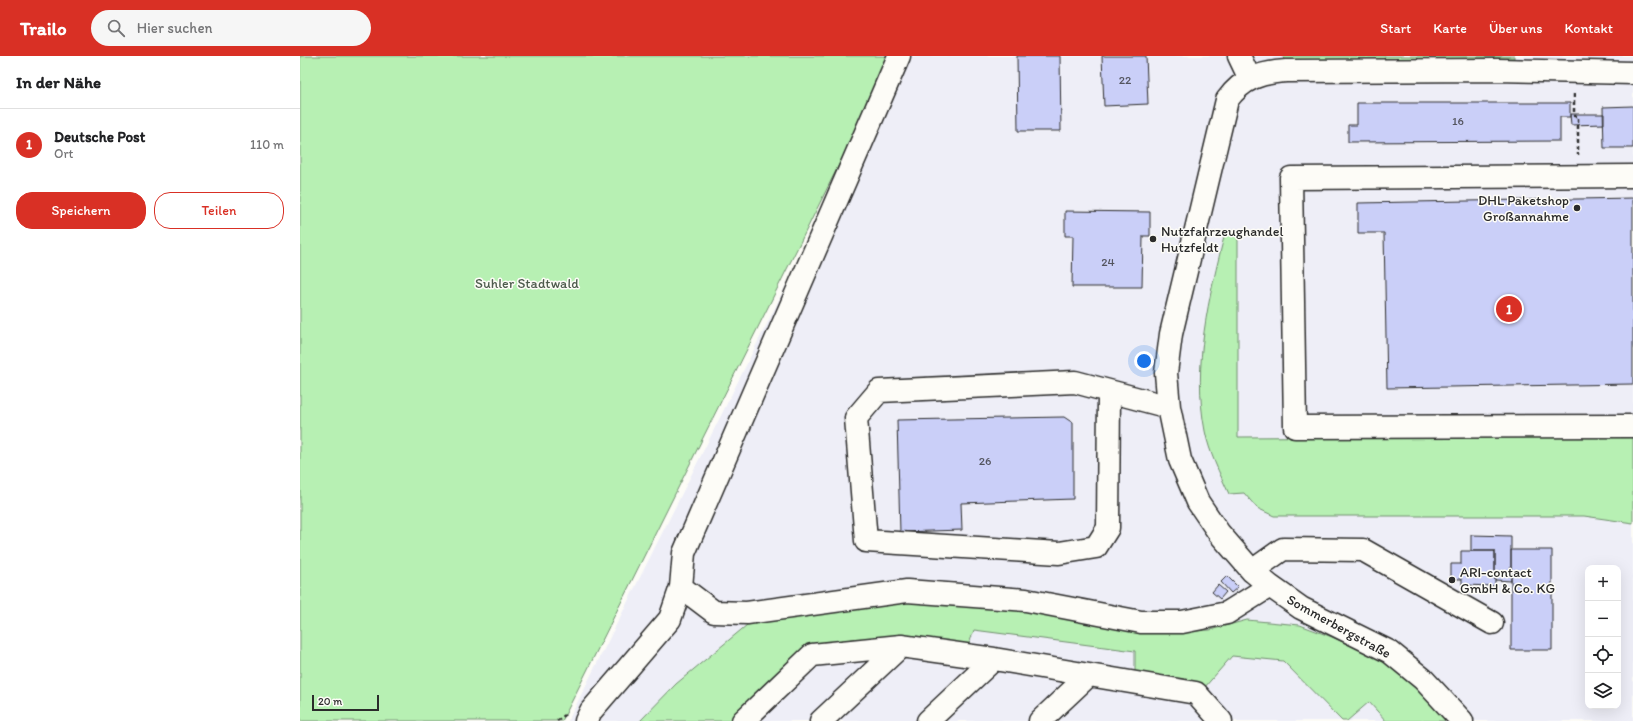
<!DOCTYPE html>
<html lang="de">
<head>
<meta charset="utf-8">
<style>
  :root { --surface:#fff; --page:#f6f6f6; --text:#202124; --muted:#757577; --line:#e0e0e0; --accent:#d93025 }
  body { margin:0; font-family:Itim,sans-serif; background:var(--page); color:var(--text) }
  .controls { position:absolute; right:12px; bottom:12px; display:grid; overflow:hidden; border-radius:8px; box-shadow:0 4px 16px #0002 }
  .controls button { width:36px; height:36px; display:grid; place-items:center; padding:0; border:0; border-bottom:1px solid var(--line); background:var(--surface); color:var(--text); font:20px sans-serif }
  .scale { position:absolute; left:12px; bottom:10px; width:67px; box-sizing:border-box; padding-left:4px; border:2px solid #2b2b2b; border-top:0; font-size:11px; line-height:14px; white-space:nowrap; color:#2b2b2b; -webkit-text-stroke:3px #fdfcf7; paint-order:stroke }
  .you { position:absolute; left:844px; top:305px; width:14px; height:14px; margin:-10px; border:3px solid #fff; border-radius:50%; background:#1a73e8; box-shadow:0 0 0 6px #1a73e833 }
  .badge { display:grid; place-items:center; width:26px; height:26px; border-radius:50%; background:var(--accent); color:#fff; font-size:13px; font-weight:700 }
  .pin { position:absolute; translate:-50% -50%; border:2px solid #fff; box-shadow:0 1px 4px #0006 }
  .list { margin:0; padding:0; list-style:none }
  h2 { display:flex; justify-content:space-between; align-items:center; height:52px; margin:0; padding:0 16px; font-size:17px }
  h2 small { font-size:13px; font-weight:400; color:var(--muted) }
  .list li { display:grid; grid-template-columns:26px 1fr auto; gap:12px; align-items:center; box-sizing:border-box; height:72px; padding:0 16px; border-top:1px solid var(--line) }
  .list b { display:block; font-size:15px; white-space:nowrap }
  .list p { margin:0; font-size:13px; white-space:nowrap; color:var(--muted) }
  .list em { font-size:13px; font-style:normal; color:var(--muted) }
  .actions { display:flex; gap:8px; padding:12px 16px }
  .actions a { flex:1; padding:9px 0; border:1px solid var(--accent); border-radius:16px; text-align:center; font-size:14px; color:var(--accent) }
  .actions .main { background:var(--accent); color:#fff }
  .icon { flex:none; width:22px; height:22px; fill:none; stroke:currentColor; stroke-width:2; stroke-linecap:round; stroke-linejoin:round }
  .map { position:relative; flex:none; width:1333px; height:665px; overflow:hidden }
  header { display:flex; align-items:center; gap:24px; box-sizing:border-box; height:56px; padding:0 20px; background:var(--accent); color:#fff }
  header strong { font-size:19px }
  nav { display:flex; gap:22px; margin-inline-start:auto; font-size:14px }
  .search { width:280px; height:36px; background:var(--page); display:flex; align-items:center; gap:10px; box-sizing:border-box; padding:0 14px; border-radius:22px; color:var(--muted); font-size:15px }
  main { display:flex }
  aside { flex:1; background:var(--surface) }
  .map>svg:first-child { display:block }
</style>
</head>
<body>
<header>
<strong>Trailo</strong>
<div class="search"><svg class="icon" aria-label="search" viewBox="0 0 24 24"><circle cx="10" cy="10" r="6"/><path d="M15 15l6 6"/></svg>Hier suchen</div>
<nav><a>Start</a><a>Karte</a><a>Über uns</a><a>Kontakt</a></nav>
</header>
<main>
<aside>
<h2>In der Nähe<small></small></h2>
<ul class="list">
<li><span class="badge">1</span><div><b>Deutsche Post</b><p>Ort</p></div><em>110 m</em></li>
</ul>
<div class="actions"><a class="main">Speichern</a><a>Teilen</a></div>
</aside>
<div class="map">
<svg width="1333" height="665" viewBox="0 0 1333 665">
  <rect width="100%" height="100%" fill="#fdfcf7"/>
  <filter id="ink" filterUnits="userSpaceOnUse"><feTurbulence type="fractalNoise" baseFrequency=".025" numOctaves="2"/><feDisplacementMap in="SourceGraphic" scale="8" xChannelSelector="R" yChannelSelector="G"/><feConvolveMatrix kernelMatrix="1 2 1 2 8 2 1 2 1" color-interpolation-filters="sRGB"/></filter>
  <g filter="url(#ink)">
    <path fill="#eeeef7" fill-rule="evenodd" d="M601 0H1333V665H268ZM1288 512H1318V650H1288Z"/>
    <path fill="#b7f0b3" stroke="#718e6f" d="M0 0H593L262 665H0Z
      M982 0H1214V2L986 4Z
      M938 176V381L1333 379V467L1284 460H974L957 452 944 437 929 438C920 418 909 396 905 375 892 309 909 241 925 177Z
      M608 544 677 547 865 577 910 574 947 564 1000 569 1032 581 1080 603 1119 632 1147 662 1145 665H1086L1069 646 1047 665H1042L983 605 932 600 904 632 835 616V595L674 574 668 591H507L430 665H340L376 628 447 569 524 552Z"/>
    <path fill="#cacff8" stroke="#2b2b2b" d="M717 0H760L761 75H718Z
      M802 0H846L848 48 804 50Z
      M1057 47H1270V61H1260V85L1048 86V69H1057Z
      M1333 50V92H1304L1303 51Z
      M1270 58H1304V68L1271 69Z
      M1333 142V328L1087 332 1084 177H1058V147Z
      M765 155 850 156V180H843L842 231H772L773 180H765Z
      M764 361 773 367V443L661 447 662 474 600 476 597 364Z
      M1171 479 1211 480V525L1195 524V495H1171Z
      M1211 494H1252V594H1211Z
      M1161 495H1195V530L1162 529V523H1151V508H1161Z
      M927 520 938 531 931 537 921 526Z
      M918 529 926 536 920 543 912 536Z"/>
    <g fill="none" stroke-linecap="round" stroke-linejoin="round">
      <g stroke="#2b2b2b" stroke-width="25">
        <path id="minor" d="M599 0 384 497 381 531 414 556 447 557 607 535 726 544 841 566H882L927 557 970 530
          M939 0 950 23
          M1333 120 991 122 995 371 1333 370
          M809 336 808 472 796 491 759 497 566 485 556 362 579 335 775 326 869 351
          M952 515 983 493 1063 494 1192 567
          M286 665 291 655 370 563 381 531
          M443 665 512 599 601 590 694 603 896 637 921 665
          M521 665 601 590
          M628 665 694 603
          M740 665 789 619
          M1162 665 1123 623 1090 596 1001 552 970 530 952 515 919 477 898 446 880 404 869 351 866 317 871 278 927 44C943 22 960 17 986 15L1197 14 1333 17"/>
      </g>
      <path stroke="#2b2b2b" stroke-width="2.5" stroke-dasharray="4 3" stroke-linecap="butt" d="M1274 38V60H1278V99
        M257 665 265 659"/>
      <use href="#minor" stroke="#fdfcf7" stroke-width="22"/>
    </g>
  </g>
  <g fill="#2b2b2b" stroke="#fdfcf7" stroke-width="1.5">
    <circle cx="1277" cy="152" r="4"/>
    <circle cx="853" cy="183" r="4"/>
    <circle cx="1152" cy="524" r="4"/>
  </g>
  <g text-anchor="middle" stroke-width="3" stroke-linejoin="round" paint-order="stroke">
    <g font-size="12" fill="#53545e">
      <text x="825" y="28">22</text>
      <text x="1158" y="69">16</text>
      <text x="808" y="210">24</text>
      <text x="685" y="409">26</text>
    </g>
    <g font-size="14" fill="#2b2b2b" stroke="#fdfcf7" text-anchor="start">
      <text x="1269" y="149" text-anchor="end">DHL Paketshop<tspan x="1269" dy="16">Großannahme</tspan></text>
      <text x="861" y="180">Nutzfahrzeughandel<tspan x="861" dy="16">Hutzfeldt</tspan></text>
      <text x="1160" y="521">ARI-contact<tspan x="1160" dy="16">GmbH &amp; Co. KG</tspan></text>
    </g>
    <g font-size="14" fill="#4e5c4d" stroke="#fdfcf7">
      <text x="227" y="232">Suhler Stadtwald</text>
    </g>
    <g font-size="14" fill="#2b2b2b" stroke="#fdfcf7">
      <text transform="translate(1039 570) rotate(29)" y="5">Sommerbergstraße</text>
    </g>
  </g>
</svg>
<div class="controls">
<button>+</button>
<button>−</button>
<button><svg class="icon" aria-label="locate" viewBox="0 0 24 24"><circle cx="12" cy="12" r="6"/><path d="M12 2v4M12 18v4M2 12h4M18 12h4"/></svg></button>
<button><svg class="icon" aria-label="layers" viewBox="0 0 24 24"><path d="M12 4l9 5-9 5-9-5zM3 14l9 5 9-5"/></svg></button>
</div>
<div class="scale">20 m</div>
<div class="you"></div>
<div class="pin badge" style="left:1209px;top:253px">1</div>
</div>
</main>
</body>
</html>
